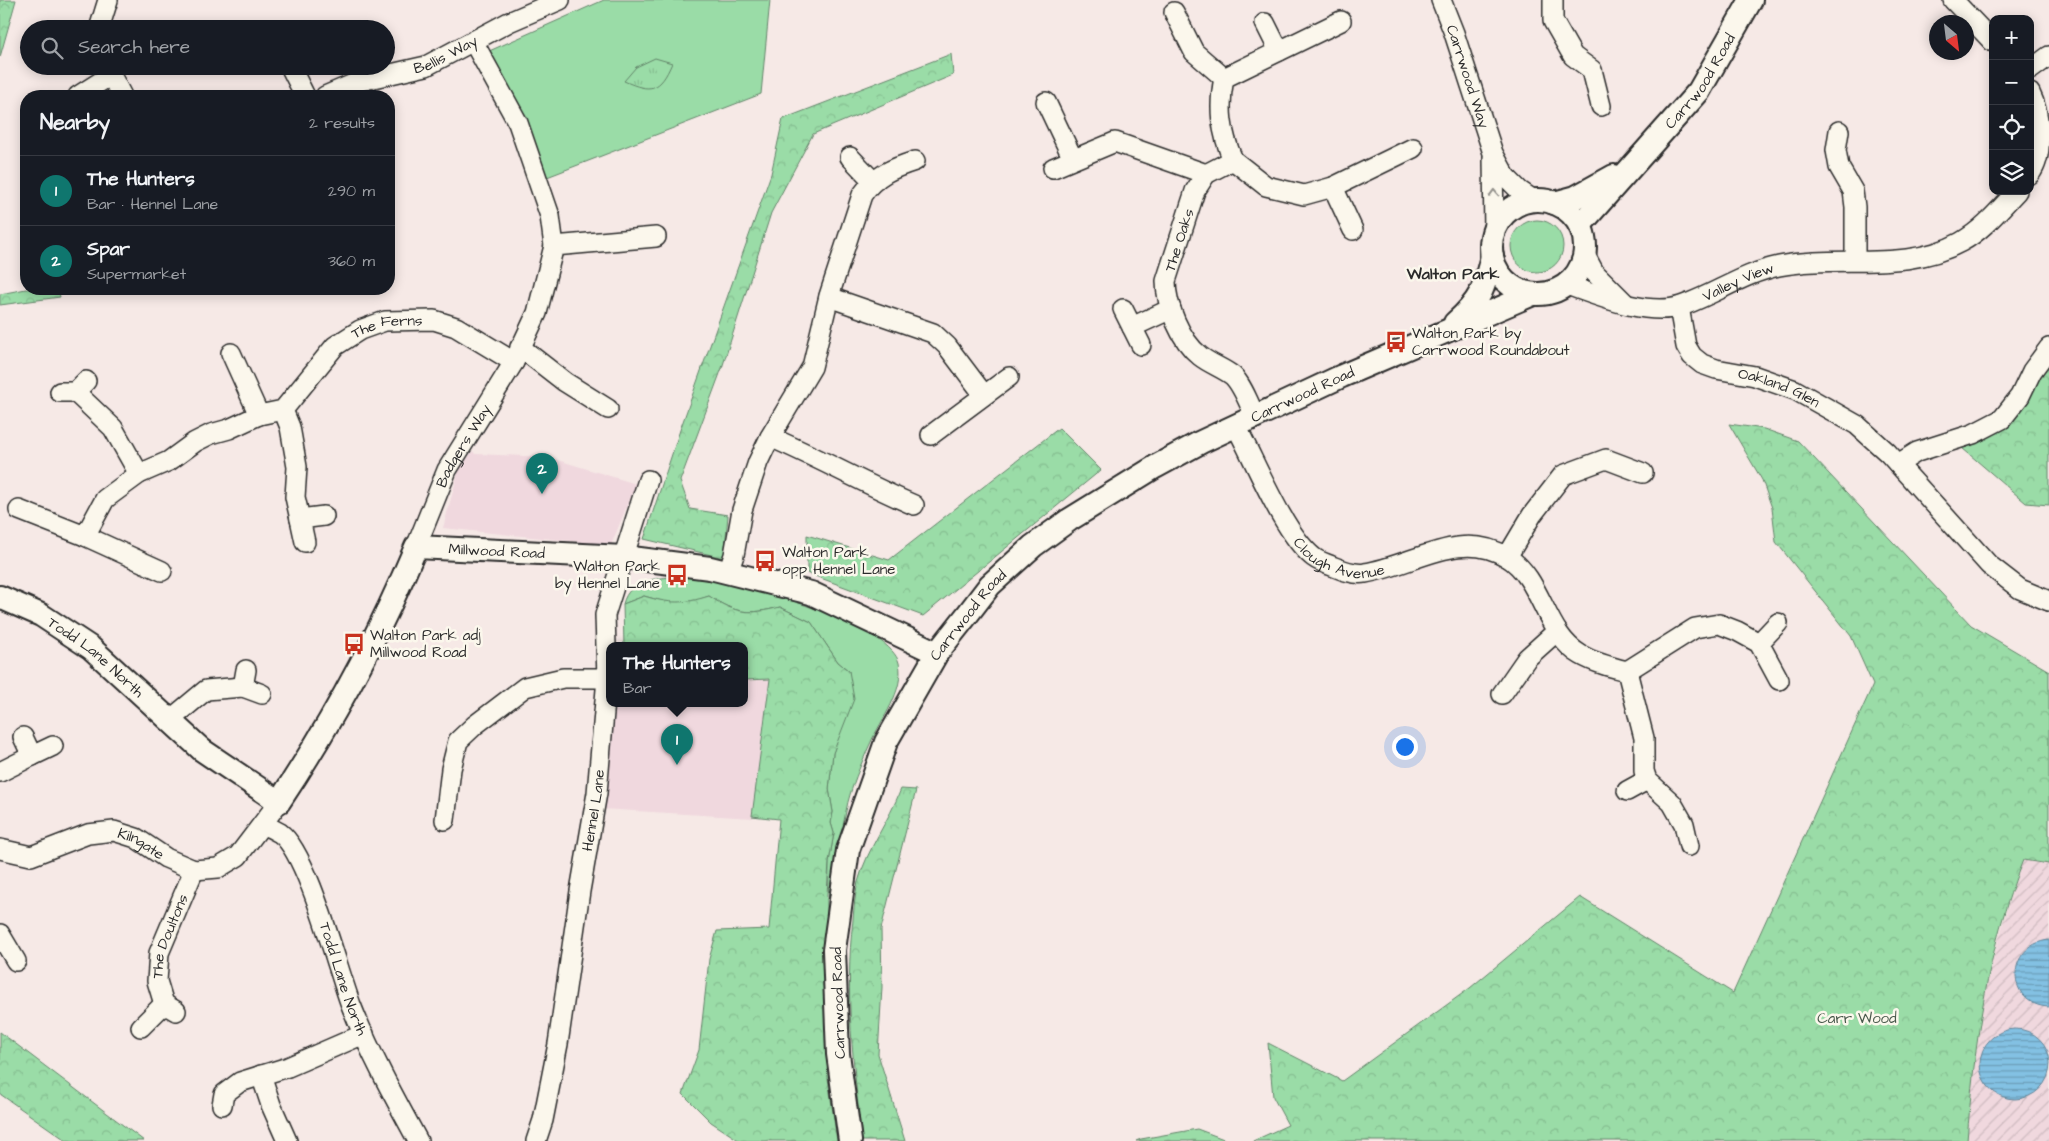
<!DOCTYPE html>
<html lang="en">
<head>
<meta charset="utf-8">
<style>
  :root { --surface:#171b24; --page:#242831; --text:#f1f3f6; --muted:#9ea1a6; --line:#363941; --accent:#0f766e }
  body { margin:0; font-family:"Architects Daughter",sans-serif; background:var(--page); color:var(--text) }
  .controls { position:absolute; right:15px; top:15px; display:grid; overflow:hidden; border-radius:10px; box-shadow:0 2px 12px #0003 }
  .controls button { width:45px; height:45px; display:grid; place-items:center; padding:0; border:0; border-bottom:1px solid var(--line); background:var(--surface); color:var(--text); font:25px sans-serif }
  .compass { position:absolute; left:1929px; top:15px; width:45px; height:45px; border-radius:50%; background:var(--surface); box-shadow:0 2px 12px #0003; rotate:152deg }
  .you { position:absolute; left:1404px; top:746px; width:18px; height:18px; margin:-12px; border:4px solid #fff; border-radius:50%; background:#1a73e8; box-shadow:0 0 0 8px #1a73e833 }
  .badge { display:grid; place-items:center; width:32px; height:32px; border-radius:50%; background:var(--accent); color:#fff; font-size:16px; font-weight:700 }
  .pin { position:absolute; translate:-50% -41px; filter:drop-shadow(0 1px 2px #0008) }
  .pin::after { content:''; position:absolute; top:26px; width:18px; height:15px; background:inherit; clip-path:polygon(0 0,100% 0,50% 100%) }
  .popup { position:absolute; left:606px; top:642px; width:142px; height:65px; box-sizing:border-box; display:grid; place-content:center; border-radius:10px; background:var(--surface); filter:drop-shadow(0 1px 4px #0005); font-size:16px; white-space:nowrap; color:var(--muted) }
  .popup b { font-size:19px; color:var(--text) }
  .popup::after { content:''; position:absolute; left:50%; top:100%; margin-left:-10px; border:10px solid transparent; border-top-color:var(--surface) }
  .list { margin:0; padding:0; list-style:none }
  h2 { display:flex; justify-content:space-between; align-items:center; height:65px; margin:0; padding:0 20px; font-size:21px }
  h2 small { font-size:16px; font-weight:400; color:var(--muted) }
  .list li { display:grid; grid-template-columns:32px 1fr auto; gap:15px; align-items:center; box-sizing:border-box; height:70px; padding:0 20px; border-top:1px solid var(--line) }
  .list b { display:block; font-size:19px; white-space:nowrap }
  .list p { margin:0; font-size:16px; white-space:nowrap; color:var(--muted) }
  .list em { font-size:16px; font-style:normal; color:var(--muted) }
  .icon { flex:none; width:28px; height:28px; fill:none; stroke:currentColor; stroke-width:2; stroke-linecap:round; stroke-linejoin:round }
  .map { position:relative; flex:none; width:2049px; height:1141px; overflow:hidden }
  .search { position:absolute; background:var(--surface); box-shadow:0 2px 12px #0003; left:20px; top:20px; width:375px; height:55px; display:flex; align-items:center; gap:12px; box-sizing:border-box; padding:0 18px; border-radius:28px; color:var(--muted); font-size:19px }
  .panel { position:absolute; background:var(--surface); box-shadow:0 2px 12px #0003; left:20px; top:90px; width:375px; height:205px; border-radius:20px }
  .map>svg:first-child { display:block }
</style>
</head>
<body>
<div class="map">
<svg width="2049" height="1141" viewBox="0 0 2049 1141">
  <defs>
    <pattern id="industrial-furrows" width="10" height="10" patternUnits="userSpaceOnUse" patternTransform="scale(1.25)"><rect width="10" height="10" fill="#f0d8de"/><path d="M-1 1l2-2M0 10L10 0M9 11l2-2" fill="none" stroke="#cebabf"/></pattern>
    <pattern id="forest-crowns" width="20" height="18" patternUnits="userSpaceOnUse" patternTransform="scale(1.25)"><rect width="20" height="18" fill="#9adca7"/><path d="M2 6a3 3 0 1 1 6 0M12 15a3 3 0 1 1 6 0" fill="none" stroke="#85bd90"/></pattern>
    <pattern id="park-tufts" width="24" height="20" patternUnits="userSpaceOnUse" patternTransform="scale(1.25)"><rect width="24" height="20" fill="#9adca7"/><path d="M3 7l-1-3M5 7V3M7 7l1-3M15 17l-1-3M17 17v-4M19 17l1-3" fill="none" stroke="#85bd90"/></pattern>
    <pattern id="water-rules" width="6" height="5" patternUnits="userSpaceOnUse" patternTransform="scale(1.25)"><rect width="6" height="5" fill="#83c1e3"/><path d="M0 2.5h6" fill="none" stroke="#6b9db8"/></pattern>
  </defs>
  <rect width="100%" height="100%" fill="#f6e9e6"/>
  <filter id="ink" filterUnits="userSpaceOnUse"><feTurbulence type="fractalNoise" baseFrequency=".02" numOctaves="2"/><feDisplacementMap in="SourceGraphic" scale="10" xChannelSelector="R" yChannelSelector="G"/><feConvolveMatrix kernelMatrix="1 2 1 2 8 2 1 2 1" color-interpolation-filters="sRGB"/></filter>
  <g filter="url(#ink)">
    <path fill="#f0d8de" d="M473 451 475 454 548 457 636 484 611 545 443 528 459 469Z
      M745 674 776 675 753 818 601 809 615 704H744Z"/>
    <path fill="url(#industrial-furrows)" d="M2023 860 2049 864V1141H1967L1971 1090 1987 981 2013 887Z"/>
    <path fill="#9adca7" stroke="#628469" d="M604 0H770L761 94 542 179 487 52Z
      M1511 246a26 26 0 1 1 52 0a26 26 0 1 1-52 0Z
      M683 576C703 580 724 582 743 587 777 594 891 629 899 663 905 691 881 719 870 744 861 764 850 789 846 811 838 849 834 887 828 924L829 862 834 833 831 823 833 812 829 789 833 753 840 732 849 671 838 662 811 622 780 607C749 615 736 614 709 596L689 603H669L644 596 623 604C629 578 660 578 683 576Z"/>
    <path fill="url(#forest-crowns)" stroke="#628469" d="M0 0H16L0 57Z
      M951 54 953 75 813 134 771 213 722 368 680 481 690 509 728 515 724 558 644 539 680 430 771 174 783 119Z
      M26 289H58L60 297 0 305V294Z
      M2049 348V505L2026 503 1962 448 2002 419Z
      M1729 424 1764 429 1798 441 1971 625 2049 671V864L2023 860C1987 948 1974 1047 1967 1141H1253L1288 1125 1273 1097 1268 1043 1342 1081 1470 988 1580 897 1733 993 1873 685 1851 636 1776 542 1772 508 1762 480Z
      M1059 428 1101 470 923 616 807 573V535L889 560Z
      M644 596C671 604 683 604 709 596 736 614 749 615 780 607L811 622 838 662 849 671 854 699 833 753 829 789 833 812 831 823 834 833 829 862 827 894 826 1032 828 1078 837 1141H740L711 1122 683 1094 699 1050 709 959 717 931 769 929 779 819 752 816 770 679 745 680 744 646H624L623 604Z
      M901 789 916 790 881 929 882 987 878 1054 905 1141H862C854 1068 844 993 853 920 854 908 855 894 858 882 867 849 889 821 901 789Z
      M0 1032 144 1141H67L0 1094Z
      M1197 1129 1229 1141H1136L1141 1139Z"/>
    <path fill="url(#park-tufts)" stroke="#628469" d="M655 58 672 63C660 91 651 93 624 81L636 67Z"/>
    <path fill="url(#water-rules)" stroke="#608599" d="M2049 940V1007C2005 1005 2005 945 2049 940Z
      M1980 1064a35 35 0 1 1 70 0a35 35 0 1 1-70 0Z"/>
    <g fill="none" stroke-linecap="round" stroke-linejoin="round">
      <g stroke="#2b2b2b" stroke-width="22">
        <g id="minor">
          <path id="s1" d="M1441 0 1454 33 1493 153 1506 177 1520 191 1535 201"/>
          <path d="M1553 0V21L1573 56 1592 70 1601 106"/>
          <path d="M1953 0 1993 42"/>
          <path d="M1174 12 1194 52 1224 78"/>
          <path d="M1265 23 1279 51"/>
          <path d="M99 29 108 0"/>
          <path d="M290 66 305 96"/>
          <path d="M2030 70 2049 56"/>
          <path d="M111 75 122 96"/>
          <path d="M2030 93C2040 113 2045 154 2030 174"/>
          <path d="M78 96 111 75 107 66"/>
          <path id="s2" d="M325 96 360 81 426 66 509 22 560 0"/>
          <path d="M1046 102 1073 159"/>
          <path d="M1839 131 1836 150 1839 167 1853 191 1855 207V260"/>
          <path d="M850 157 873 181"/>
          <path d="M1493 157 1494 233"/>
          <path d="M1233 160 1266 186 1304 195 1333 187 1413 148"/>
          <path d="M1053 168 1115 142 1206 174"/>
          <path d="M1333 187 1353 230"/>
          <path d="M554 246 656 237"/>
          <path d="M1585 255 1594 272 1624 302"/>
          <path id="s3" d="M1567 285C1598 296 1648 317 1681 306 1714 295 1744 273 1779 266 1840 254 1905 273 1961 242 1983 230 2000 209 2017 191"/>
          <path d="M829 297 933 333 947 346 984 395"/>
          <path id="s4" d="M1679 307 1686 346 1692 356 1702 364 1716 369 1755 376 1795 390 1857 425 1888 453 1989 565 2020 589 2049 601"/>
          <path d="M1123 309 1141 345"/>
          <path d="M1132 327 1171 309"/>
          <path d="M520 347 565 382 608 409"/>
          <path d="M231 353 259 415"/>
          <path d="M60 392H75L86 381"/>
          <path d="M75 392 113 428 139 474"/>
          <path d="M283 410 290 427 297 467 295 497 300 519"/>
          <path id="s5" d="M1255 416C1249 404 1243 386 1233 376 1223 368 1210 364 1200 356 1180 340 1166 305 1166 281L1195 191 1206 174 1233 160C1221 132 1218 108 1224 78L1341 21"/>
          <path id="s6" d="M1236 426C1255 461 1283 532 1312 556 1317 561 1325 563 1332 566 1342 570 1354 575 1365 573 1412 566 1460 528 1507 557 1543 579 1544 634 1581 655 1595 663 1611 667 1627 671L1695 628 1719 624 1737 631 1759 643 1779 680"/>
          <path d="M931 435 1009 377"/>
          <path d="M770 437C819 458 865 484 914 505"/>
          <path d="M1898 464 1917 452 1973 434 2002 419 2020 396 2032 371 2049 348"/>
          <path id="s7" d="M19 510 85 536 105 499 139 474 169 461 195 442 211 434 229 429 259 415 283 410 335 346 360 330 385 321 434 320 456 327 514 362"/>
          <path d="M85 536 162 571"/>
          <path d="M305 542 300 519 324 516"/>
          <path id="s8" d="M416 547 447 470 514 362 537 313 554 246 550 216 518 123 473 41"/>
          <path d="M1507 557 1532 515 1563 475 1606 459 1643 473"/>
          <path d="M728 573 734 555 742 510 758 462 770 437 812 367 829 296 862 195C876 175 893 168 915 161"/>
          <path d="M1759 643 1778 623"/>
          <path d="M246 670 243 687 262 694"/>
          <path d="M1627 671 1644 738V771L1647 780 1672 803 1684 824 1689 846"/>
          <path d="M1502 694 1527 658 1557 631"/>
          <path d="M170 720 206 690 243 687"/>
          <path d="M23 737 32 756 53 746"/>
          <path d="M0 772 32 756"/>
          <path d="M1627 791 1647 780"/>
          <path d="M445 820 451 769 458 741 475 725 525 687 563 678H607"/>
          <path id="s9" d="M263 825C269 827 275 830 280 833 308 853 337 968 351 1005 369 1051 394 1097 418 1141"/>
          <path id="s10" d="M0 849 31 856 88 834 114 831 136 838 166 858 194 870 218 868 238 856 279 802"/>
          <path d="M0 934 16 961"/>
          <path id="s11" d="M164 1004 157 981 159 953 194 870"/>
          <path d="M141 1027 164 1004 176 1011"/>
          <path d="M261 1075 271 1105 287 1141"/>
          <path d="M222 1105 224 1094 240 1082 288 1067 364 1034"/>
          <path id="s12" d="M536 1141 543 1120 558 1044 580 891 597 793 607 678 605 615 648 480"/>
        </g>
      </g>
      <g stroke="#2b2b2b" stroke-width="26">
        <g id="tertiary">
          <circle cx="1538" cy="247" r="47"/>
          <path d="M1554 203 1576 197 1614 176"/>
          <path id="s13" d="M1580 225 1699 91 1751 0"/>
          <path d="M1455 323C1481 300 1484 289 1492 256"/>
          <path id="s14" d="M0 597 41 615 91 648 202 750 279 802C333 721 378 637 416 547L624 557 710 568 811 593 937 653"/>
          <path id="s15" d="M850 1141 838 1054 834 950 848 850 886 742 937 653 967 615 990 585 1033 546 1069 520 1155 467 1201 442 1342 376 1533 294"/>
        </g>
      </g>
      <use href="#minor" stroke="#fbf7ec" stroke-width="19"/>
      <use href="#tertiary" stroke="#fbf7ec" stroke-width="22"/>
    </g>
    <defs><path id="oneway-chevron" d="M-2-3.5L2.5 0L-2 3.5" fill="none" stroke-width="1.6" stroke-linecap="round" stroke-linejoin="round" transform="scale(1.25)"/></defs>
    <use stroke="#93918c" href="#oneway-chevron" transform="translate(1494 193) rotate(-92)"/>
  </g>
  <defs>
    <g id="bus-bare" transform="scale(1.725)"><path d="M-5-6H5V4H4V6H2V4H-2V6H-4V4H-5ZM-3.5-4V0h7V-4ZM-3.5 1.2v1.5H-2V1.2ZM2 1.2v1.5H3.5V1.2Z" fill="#c8321e" stroke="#fbf7ec" stroke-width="2.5" paint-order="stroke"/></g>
  </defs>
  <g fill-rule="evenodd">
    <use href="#bus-bare" x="1396" y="342"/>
    <use href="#bus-bare" x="765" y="561"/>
    <use href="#bus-bare" x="677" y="575"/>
    <use href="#bus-bare" x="354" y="644"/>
  </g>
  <g text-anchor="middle" stroke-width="5" stroke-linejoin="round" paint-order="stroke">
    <g font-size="15" fill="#2b2b2b" stroke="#fbf7ec">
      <text dy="5" stroke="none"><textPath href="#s2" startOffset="128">Bellis Way</textPath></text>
      <text dy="5" stroke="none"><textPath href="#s1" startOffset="81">Carrwood Way</textPath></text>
      <text dy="5" stroke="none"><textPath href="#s13" startOffset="188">Carrwood Road</textPath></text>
      <text dy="5" stroke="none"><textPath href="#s5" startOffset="212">The Oaks</textPath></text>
      <text dy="5" stroke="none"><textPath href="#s3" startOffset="180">Valley View</textPath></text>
      <text dy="5" stroke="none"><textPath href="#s7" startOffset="454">The Ferns</textPath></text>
      <text dy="5" stroke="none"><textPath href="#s4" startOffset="145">Oakland Glen</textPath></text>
      <text dy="5" stroke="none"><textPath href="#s15" startOffset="964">Carrwood Road</textPath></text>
      <text dy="5" stroke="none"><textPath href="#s8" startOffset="112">Badgers Way</textPath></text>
      <text dy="5" stroke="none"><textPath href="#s6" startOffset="178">Clough Avenue</textPath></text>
      <text dy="5" stroke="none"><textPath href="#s14" startOffset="719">Millwood Road</textPath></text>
      <text dy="5" stroke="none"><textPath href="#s15" startOffset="559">Carrwood Road</textPath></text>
      <text dy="5" stroke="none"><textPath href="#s14" startOffset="114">Todd Lane North</textPath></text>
      <text dy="5" stroke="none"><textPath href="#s12" startOffset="336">Hennel Lane</textPath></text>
      <text dy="5" stroke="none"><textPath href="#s10" startOffset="149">Kilngate</textPath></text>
      <text dy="5" stroke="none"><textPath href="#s11" startOffset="71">The Doultons</textPath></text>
      <text dy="5" stroke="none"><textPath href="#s9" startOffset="179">Todd Lane North</textPath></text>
      <text transform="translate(838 1003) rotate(-92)" y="5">Carrwood Road</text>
    </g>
    <g font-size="15" fill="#2b2b2b" stroke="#fbf7ec" text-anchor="start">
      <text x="1412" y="338">Walton Park by<tspan x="1412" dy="17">Carrwood Roundabout</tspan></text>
      <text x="782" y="557">Walton Park<tspan x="782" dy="17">opp Hennel Lane</tspan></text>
      <text x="660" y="571" text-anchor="end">Walton Park<tspan x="660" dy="17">by Hennel Lane</tspan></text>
      <text x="370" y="640">Walton Park adj<tspan x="370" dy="17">Millwood Road</tspan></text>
    </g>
    <g font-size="15" fill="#47574a" stroke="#fbf7ec">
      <text x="1857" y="1023">Carr Wood</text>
    </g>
    <g font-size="16" font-weight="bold" fill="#2b2b2b" stroke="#fbf7ec">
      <text x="1453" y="279">Walton Park</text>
    </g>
  </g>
</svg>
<div class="controls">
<button>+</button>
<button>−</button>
<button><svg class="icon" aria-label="locate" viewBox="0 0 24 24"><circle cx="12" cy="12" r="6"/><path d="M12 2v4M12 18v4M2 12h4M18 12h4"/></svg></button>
<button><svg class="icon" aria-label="layers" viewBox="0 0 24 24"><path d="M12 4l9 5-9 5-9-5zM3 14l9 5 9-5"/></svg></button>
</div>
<svg class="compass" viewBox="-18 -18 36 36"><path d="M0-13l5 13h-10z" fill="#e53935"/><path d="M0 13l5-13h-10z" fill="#9ea1a6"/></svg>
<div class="you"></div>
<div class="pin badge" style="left:677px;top:765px">1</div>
<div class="popup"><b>The Hunters</b>Bar</div>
<div class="pin badge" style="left:542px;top:494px">2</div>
<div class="search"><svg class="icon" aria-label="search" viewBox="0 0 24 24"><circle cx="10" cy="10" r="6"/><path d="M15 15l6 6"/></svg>Search here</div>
<section class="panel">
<h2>Nearby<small>2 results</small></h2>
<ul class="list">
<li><span class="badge">1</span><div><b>The Hunters</b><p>Bar · Hennel Lane</p></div><em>290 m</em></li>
<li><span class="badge">2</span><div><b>Spar</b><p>Supermarket</p></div><em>360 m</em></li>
</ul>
</section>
</div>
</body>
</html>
